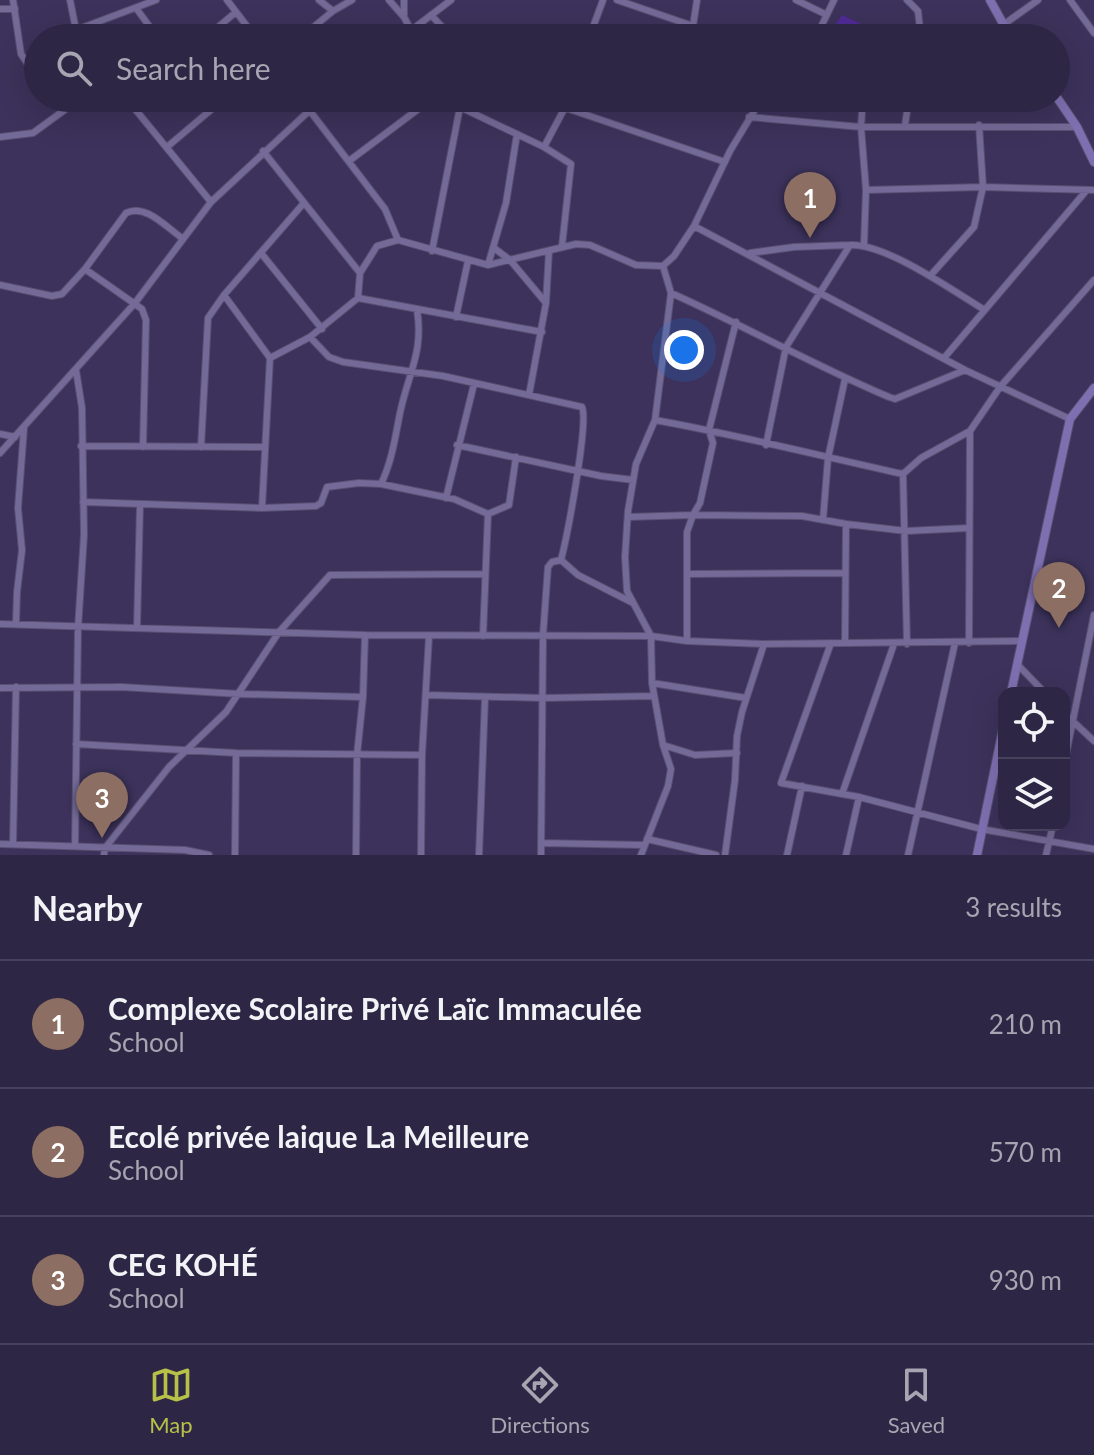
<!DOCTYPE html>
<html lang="en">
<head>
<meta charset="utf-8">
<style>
  :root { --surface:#2d2644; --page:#39324f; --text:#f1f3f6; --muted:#a7a5b2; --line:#48435d; --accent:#b8c147 }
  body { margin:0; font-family:Lato,sans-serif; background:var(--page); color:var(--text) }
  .controls { position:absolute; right:24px; bottom:24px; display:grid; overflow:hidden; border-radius:16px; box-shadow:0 8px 32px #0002 }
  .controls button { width:72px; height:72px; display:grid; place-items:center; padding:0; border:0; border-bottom:2px solid var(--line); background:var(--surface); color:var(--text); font:40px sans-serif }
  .you { position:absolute; left:684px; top:350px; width:28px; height:28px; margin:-20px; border:6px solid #fff; border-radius:50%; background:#1a73e8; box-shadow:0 0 0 12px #1a73e833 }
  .badge { display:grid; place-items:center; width:52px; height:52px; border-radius:50%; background:var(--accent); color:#fff; font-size:26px; font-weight:700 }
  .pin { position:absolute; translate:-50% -66px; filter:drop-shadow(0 2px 4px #0008) }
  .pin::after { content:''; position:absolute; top:42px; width:28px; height:24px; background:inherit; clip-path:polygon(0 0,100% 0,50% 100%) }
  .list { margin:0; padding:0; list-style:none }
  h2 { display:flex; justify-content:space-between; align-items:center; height:104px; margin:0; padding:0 32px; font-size:34px }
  h2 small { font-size:26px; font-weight:400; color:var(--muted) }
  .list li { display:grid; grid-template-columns:52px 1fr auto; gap:24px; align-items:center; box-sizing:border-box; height:128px; padding:0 32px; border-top:2px solid var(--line) }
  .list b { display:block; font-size:30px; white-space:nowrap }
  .list p { margin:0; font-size:26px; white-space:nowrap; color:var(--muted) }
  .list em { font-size:26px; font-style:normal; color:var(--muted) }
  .icon { flex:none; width:44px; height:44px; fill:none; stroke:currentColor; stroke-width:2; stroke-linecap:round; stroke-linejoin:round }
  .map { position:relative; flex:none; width:1094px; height:855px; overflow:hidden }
  .search { position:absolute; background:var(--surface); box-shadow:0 8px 32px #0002; left:24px; right:24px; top:24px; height:88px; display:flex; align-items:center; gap:20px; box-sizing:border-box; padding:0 28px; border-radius:44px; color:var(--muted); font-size:30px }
  .sheet { height:488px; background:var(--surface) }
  nav { display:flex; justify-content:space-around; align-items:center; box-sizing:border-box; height:112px; border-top:2px solid var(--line); background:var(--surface); font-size:22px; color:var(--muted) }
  nav a { display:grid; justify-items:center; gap:4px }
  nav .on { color:var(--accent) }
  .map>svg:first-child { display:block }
</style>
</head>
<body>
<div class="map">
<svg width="1094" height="855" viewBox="0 0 1094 855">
  <rect width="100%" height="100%" fill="#3c325b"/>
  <path fill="#4f2a95" d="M842 15 891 38H826Z"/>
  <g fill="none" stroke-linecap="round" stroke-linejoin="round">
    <g stroke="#584f71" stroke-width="8">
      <path id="street" d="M13 0 21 54 38 79
        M70 0 76 30 81 38
        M227 0 256 38
        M319 0 333 11 352 0
        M389 0 404 17
        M404 0V17L411 30
        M617 0 693 26 737 38
        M796 0 827 15
        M907 0 918 11 921 38
        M1070 0 1094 33
        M136 8 158 38
        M0 9H15
        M431 15 445 30 459 38
        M1003 25 1038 0
        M693 26 697 0
        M76 30 156 0
        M205 38 236 12
        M300 38 333 11
        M401 38 451 0
        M589 38 603 0
        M812 38 819 31 834 0
        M53 98 63 111
        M126 98 211 202
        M205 98 212 108
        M300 98 385 209 398 240
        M441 98 544 147 571 164 562 246
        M733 98 756 105
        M863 98 861 127 866 190 864 244
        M566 108 725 162
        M749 117 861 127H1077
        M905 125 909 98
        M0 137 33 133 81 98
        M167 147 225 98
        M544 147 570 98
        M349 161 433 98
        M866 190 983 187 1094 190
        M694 226 730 151 762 98
        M494 248 510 260 546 303
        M432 251 460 107
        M261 253 322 329
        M750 253 794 247 850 245
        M488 265 506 203 517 134
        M85 269 126 213C145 203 166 227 182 238
        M360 273 377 246 398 240 488 265 576 244 590 245 636 265 663 266 674 256 694 226 965 370 1070 419
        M930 276 974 227 983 187 979 125
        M0 285 52 296 62 294 85 269 142 309 146 320 143 447
        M671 293C745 326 815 366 889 397L895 399 965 370
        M224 295 270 358
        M358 298 542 332
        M456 317 468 261
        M310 337 329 357 343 362 443 376 582 407C589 422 567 537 561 560L578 575 633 603
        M944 358 1086 191
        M529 395 546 303 549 251
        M655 420C738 435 821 456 903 474
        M0 434 15 437
        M457 445 601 476 633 480
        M766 445 786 347 850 245C885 243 952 290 983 309
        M81 446 264 447
        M201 447 208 318 224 295 303 204
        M0 453 135 303 211 202 323 98
        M381 484C392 461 395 438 400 413 408 374 424 352 417 310
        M446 498 474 384
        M83 502 262 508 316 506 321 503 327 487 359 483 381 484 454 499 488 514 483 636
        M262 508 270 358 310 337 358 298 360 273 263 151
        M488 514 509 505 516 457
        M628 517 693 515 700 503 713 443 709 430 736 322
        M823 520 828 458 845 379
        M687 574 845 573
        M16 623 17 592 22 550 18 508 24 428
        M0 624 365 635 651 636 687 641 764 644 1022 641
        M137 628 140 505
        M687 641V532L693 515 802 516 846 524 906 531 969 528
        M831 643 781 783 859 797 981 829 1094 849
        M845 643 846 524
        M969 643 970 431 1000 387 1094 280
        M907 644 903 474 921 458 970 431
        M1017 664 1045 693
        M652 683 746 698
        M0 688 121 687 240 694 363 697
        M426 695 543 698 654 696
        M1064 713 1094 741
        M76 744 236 753 422 755
        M663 745 695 755 737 753
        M1064 765 1094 615
        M842 794 894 644
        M647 839 716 855
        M541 843 644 845
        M0 844 185 850 209 855
        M13 844 16 687
        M75 846 78 628 84 535 82 408 76 370
        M104 855 105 848 169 767 226 712 279 632 330 575 484 574
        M235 855 236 753
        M356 855 357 755 363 697 365 635
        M421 855 422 755 429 636
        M479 855 485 698
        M541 855 543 635 548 567 552 562 561 560
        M641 855 668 786 671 769 663 745 652 683 651 636 627 591 625 557 628 511 636 464 655 420 671 293 663 266
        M725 855 735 780 737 736 742 712 764 644
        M787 855 802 786
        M846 855 859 797
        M908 855 955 643
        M1046 855 1053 825"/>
    </g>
    <g stroke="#584f71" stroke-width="10">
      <path id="secondary" d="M990 0 1011 38
        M1056 96 1077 127 1094 162
        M1011 693 1070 419 1094 388
        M977 855 1004 724"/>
    </g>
    <use href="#street" stroke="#736a97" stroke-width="6"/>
    <use href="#secondary" stroke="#7e6fb1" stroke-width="8"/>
  </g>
</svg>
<div class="controls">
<button><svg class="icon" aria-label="locate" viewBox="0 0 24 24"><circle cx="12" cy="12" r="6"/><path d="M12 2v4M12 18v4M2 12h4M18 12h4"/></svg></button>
<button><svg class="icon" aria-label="layers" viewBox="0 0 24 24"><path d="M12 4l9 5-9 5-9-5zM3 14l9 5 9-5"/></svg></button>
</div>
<div class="you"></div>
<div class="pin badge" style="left:810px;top:238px;background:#8d6e63">1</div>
<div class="pin badge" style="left:1059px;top:628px;background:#8d6e63">2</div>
<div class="pin badge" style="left:102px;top:838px;background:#8d6e63">3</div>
<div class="search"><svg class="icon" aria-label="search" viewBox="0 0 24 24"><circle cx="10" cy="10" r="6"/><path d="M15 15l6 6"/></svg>Search here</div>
</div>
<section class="sheet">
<h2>Nearby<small>3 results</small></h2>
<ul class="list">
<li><span class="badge" style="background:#8d6e63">1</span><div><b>Complexe Scolaire Privé Laïc Immaculée</b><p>School</p></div><em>210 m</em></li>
<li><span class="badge" style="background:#8d6e63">2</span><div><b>Ecolé privée laique La Meilleure</b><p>School</p></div><em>570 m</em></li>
<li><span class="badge" style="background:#8d6e63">3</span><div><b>CEG KOHÉ</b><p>School</p></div><em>930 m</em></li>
</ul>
</section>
<nav>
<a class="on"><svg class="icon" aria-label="map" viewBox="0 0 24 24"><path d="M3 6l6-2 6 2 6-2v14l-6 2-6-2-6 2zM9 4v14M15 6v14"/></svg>Map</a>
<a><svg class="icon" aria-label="directions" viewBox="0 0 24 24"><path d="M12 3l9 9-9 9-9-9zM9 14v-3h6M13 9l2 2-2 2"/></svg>Directions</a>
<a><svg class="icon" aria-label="saved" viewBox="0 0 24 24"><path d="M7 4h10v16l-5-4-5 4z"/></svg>Saved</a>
</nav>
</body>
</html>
